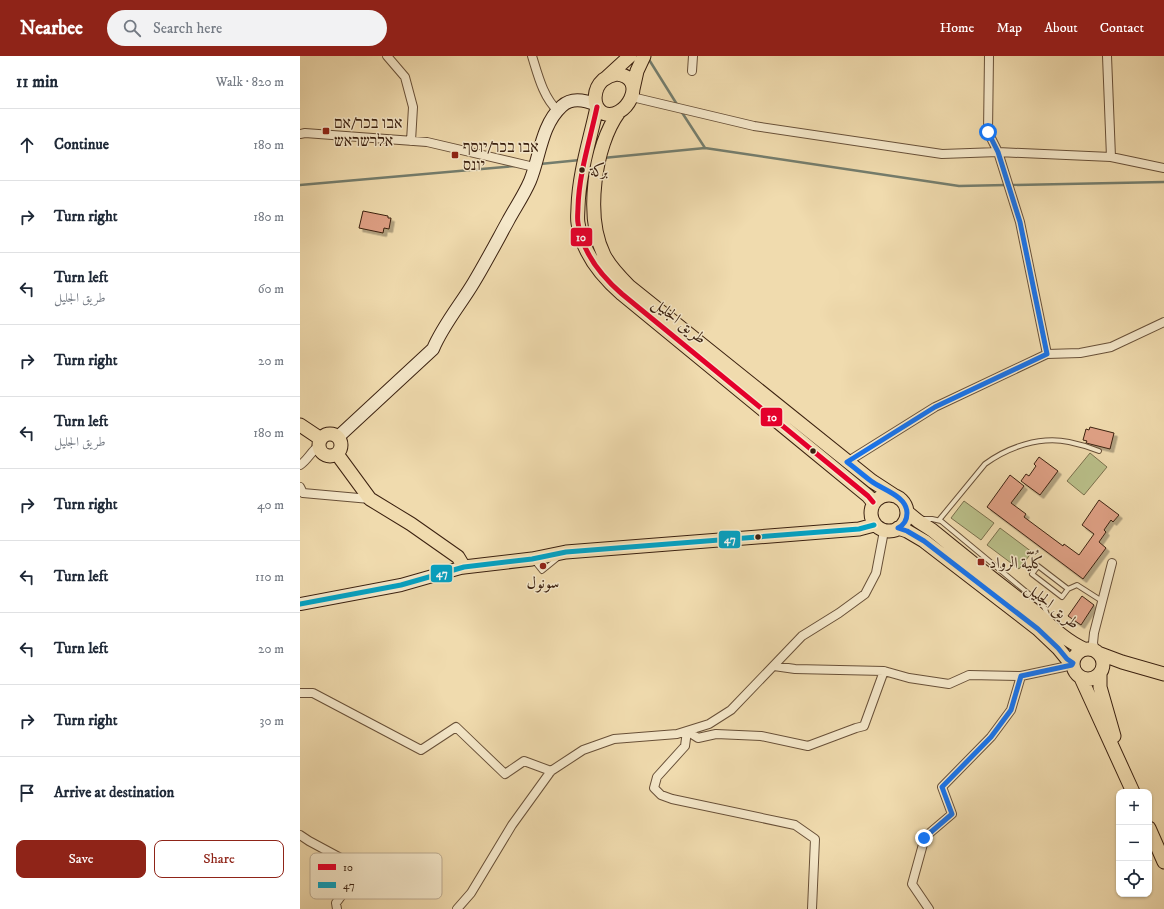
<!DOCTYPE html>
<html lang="en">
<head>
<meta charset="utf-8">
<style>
  :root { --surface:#fff; --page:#f2f2f3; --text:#1f2937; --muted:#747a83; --line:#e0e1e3; --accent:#8f2418 }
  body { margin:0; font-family:"IM FELL DW Pica",Amiri,"Frank Ruhl Libre",serif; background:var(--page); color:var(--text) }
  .controls { position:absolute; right:12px; bottom:12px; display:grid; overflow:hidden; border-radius:8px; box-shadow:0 1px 3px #0004 }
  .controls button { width:36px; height:36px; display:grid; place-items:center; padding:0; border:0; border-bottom:1px solid var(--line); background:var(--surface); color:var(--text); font:20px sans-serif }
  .stop { position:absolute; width:12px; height:12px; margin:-9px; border:3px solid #1a73e8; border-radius:50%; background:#fff }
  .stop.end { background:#1a73e8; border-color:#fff; box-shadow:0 1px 4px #0008 }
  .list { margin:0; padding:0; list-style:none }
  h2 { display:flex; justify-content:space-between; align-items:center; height:52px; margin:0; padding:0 16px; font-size:17px }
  h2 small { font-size:13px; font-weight:400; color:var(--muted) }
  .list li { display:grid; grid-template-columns:26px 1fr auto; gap:12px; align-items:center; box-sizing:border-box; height:72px; padding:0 16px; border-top:1px solid var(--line) }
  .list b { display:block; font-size:15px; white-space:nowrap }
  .list p { margin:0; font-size:13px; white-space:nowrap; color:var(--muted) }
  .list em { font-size:13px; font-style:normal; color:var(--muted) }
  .actions { display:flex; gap:8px; padding:12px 16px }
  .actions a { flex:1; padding:9px 0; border:1px solid var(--accent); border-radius:8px; text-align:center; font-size:14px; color:var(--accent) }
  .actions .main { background:var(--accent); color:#fff }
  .icon { flex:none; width:22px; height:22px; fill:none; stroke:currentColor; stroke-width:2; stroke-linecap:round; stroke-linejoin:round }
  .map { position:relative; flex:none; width:864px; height:853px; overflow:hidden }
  header { display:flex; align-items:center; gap:24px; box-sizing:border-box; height:56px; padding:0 20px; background:var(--accent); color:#fff }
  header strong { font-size:19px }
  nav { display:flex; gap:22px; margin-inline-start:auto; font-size:14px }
  .search { width:280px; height:36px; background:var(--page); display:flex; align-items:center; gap:10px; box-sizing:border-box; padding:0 14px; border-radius:22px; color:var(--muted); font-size:15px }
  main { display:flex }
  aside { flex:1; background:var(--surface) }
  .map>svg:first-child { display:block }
</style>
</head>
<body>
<header>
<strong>Nearbee</strong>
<div class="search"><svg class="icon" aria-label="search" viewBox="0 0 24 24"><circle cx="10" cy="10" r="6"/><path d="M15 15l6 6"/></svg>Search here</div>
<nav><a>Home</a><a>Map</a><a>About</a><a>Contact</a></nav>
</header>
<main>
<aside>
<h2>11 min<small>Walk · 820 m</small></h2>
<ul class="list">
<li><svg class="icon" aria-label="ahead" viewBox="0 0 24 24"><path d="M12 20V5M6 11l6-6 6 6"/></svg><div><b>Continue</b></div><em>180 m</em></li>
<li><svg class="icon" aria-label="right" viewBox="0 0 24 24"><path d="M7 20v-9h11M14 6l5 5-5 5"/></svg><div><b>Turn right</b></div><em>180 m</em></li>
<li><svg class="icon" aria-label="left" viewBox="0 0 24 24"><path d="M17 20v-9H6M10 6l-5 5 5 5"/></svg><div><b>Turn left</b><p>طريق الجليل</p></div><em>60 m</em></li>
<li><svg class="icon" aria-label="right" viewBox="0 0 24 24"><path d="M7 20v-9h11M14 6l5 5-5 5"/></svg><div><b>Turn right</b></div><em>20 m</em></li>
<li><svg class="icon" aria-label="left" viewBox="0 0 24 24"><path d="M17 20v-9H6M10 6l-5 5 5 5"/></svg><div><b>Turn left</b><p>طريق الجليل</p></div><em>180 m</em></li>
<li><svg class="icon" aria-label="right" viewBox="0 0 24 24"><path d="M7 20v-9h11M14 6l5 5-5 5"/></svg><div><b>Turn right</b></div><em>40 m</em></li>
<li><svg class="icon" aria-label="left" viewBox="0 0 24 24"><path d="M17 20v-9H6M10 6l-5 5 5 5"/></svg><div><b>Turn left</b></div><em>110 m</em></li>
<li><svg class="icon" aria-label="left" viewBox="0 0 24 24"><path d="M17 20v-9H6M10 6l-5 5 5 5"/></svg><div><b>Turn left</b></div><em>20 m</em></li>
<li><svg class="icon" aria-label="right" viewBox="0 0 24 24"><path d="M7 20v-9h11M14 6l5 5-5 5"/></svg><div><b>Turn right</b></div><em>30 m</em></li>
<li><svg class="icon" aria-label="arrive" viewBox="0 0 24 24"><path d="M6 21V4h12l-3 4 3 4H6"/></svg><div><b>Arrive at destination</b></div></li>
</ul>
<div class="actions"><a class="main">Save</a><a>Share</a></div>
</aside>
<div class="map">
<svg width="864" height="853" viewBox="0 0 864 853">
  <defs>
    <filter id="shadow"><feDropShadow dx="3.5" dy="3.5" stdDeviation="0" flood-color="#0004"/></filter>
  </defs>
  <rect width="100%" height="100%" fill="#f0dbae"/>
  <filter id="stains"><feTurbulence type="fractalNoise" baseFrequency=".005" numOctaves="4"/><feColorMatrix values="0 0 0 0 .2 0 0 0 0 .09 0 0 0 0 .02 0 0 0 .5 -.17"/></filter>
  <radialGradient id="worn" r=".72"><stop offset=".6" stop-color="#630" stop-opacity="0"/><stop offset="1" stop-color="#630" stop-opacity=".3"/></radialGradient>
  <path fill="#bac08a" stroke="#7a704d" d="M790 397 807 411 784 439 767 425Z
    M664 445 694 467 681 484 651 462Z
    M700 472 732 496 719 513 687 489Z"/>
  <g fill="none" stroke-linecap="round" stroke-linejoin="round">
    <path stroke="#747d6d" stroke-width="2.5" d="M348 2 378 50
      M381 55 405 92
      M303 102 405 92 659 130 864 126
      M240 108 280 104
      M0 129 215 110"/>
  </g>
  <path fill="#e0a186" stroke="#3b2110" filter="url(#shadow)" d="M63 155 88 160V162H91L89 173 84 172 83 177 59 172Z
    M790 371 814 377 810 393 786 387 787 385 783 384 786 373 789 374Z
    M739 401 758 415 740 439 721 425 726 418 729 420 736 410 734 408Z
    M710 419 724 430 711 447 726 458 724 461 763 490 764 488 779 499 794 478 782 469 799 444 819 459 813 466 811 464 804 474 806 476 799 486 806 492 783 523 687 451Z
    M782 540 794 549 781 569 768 560Z"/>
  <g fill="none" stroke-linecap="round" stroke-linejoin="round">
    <g stroke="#685038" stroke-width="6">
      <path id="lane" d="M621 463H632L641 465 741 548 744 551 749 563
        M639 464 685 408C708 391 740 380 769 386 779 388 789 391 799 395
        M234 505 242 515 258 502
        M768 533 762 541 732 518 738 510 768 533 777 529 802 545"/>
    </g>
    <g stroke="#685038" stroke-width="10">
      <path id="street" d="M87 0 105 21 113 51 111 85
        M232 0C238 19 243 41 258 55
        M807 0 811 101
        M392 15 393 0
        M332 41 454 70 642 98 698 96 811 101 864 112
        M0 78 5 77 127 86 234 111
        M747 298 780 297 811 291 864 266
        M547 406 635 351 747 298 720 166 698 96 688 76 689 0
        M0 409C8 404 11 395 19 390
        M0 431 3 437 70 443
        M795 594 793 587 794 577 812 507
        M474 610 495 613 584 615
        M0 637H13L121 694 156 671 205 718 224 705 251 715
        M0 779 9 785 48 806 56 820 36 847 37 853
        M157 853 171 837 212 769 251 715 283 694 314 683 377 678 409 668 431 654 502 580 539 557 565 538 576 517 584 475
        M512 853 515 783 495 769 372 743 361 739 354 732 357 721 385 690 387 675 398 682 416 678 461 680 508 690 556 672 564 670 584 615 609 622 649 628 669 619 721 620
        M629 853 612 828 625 781 652 758 642 731 691 681 711 654 721 620 773 609"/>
    </g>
    <g stroke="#3b2110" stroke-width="14">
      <path id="secondary" d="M38 381 133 293C143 269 161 248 174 226 186 206 197 185 208 165 215 152 224 139 230 125 240 101 241 69 262 50 272 41 285 44 296 49
        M0 548 101 529 164 511"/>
    </g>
    <g stroke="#3b2110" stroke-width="15">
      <path id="primary" d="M317 18C350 22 325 67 303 57 291 50 294 32 303 24 307 21 312 19 317 18Z
        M306 22 330 0
        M333 33 337 15 344 0
        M297 51C290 84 279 117 278 151 278 156 277 162 278 167 282 196 300 219 322 238L568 440 573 446
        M319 56C294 90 285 161 304 199 310 211 320 221 329 230L572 425 595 440
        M0 369 21 383
        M19 389a11 11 0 1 1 22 0a11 11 0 1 1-22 0Z
        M37 398 70 443 111 468 158 501 164 511 232 503 266 496 559 473 574 469
        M571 457a18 18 0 1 1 36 0a18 18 0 1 1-36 0Z
        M607 456 618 465 632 474C665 501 699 528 733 554 749 568 764 584 784 593
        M598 472 607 475 624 485 738 573 758 592 767 603 773 607
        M773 608a15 15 0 1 1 30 0a15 15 0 1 1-30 0Z
        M798 597 822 606 864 618
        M800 617V631L814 680
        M781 622 833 736
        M849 772 864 806"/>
    </g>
    <use href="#lane" stroke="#f5e8ca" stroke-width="4"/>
    <use href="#street" stroke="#f5e8ca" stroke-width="8"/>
    <use href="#secondary" stroke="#f5e8ca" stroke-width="12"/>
    <use href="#primary" stroke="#f0dbae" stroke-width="13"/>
    <g stroke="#f5e8ca" stroke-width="8">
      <path id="bus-1" d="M297 51C290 84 279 117 278 151 278 156 277 162 278 167 282 196 300 219 322 238L568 440 573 446"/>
    </g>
    <g stroke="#f5e8ca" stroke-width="8">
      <path id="bus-2" d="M0 548 101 529 164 511 232 503 266 496 559 473 574 469"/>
    </g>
    <use href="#bus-1" stroke="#e4002b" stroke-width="5"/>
    <use href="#bus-2" stroke="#03a2c4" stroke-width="5"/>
  </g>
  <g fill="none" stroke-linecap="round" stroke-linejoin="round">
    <path stroke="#1a73e8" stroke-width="5" d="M624 782 652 758 642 731 691 681 711 654 721 620 772 609 773 607 767 603 758 592 738 573 624 485 607 475 598 472C604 469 607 463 607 457 607 440 583 434 571 425 563 419 555 412 547 406L635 351 747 298 720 166 698 96 688 76"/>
  </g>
  <g fill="#8f2418" stroke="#f5e8ca" stroke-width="1.5">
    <rect x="22" y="71" width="8" height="8" rx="2"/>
    <rect x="151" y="95" width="8" height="8" rx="2"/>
    <rect x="677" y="502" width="8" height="8" rx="2"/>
    <circle cx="243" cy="510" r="4"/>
  </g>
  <g fill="#3b2110" stroke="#f5e8ca" stroke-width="1.5">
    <circle cx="282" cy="114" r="3.5"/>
    <circle cx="513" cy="395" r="3.5"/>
    <circle cx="458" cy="481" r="3.5"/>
  </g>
  <g text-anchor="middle" stroke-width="3" stroke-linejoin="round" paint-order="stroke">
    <g font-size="15" fill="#3b2110" stroke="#f5e8ca" text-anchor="start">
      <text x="290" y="120">بركة</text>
    </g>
    <g font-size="16" fill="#3b2110" stroke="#f5e8ca" text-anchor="start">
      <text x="34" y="72">אבו בכר/אם<tspan x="34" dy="18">אלרשראש</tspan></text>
      <text x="163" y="96">אבו בכר/יוסף<tspan x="163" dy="18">יונס</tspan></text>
      <text x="689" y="512">كُلّيّة الرواد</text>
      <text x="243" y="532" text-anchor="middle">سونول</text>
    </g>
    <g font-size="16" fill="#3b2110" stroke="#f5e8ca">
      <text transform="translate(380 264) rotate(39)" y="6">طريق الجليل</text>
      <text transform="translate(753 549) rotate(39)" y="6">طريق الجليل</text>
    </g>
  </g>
  <rect x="10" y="797" width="132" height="46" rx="6" fill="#f5e8ca" stroke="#bdac92" stroke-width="1"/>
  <rect x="18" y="808" width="18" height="6" fill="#e4002b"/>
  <rect x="18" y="826" width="18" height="6" fill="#03a2c4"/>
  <g font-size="11" fill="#3b2110">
    <text x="43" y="815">10</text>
    <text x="43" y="833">47</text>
  </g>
  <g stroke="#f5e8ca" stroke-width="1.5">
    <rect x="270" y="171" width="23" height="20" rx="4" fill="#e4002b"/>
    <rect x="460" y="351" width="23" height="20" rx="4" fill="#e4002b"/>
    <rect x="418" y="474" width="23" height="19" rx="4" fill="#03a2c4"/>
    <rect x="130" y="508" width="23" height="19" rx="4" fill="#03a2c4"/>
  </g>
  <g font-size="11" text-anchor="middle" font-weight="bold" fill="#fff">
    <text x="281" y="185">10</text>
    <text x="472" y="365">10</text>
    <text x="430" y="487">47</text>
    <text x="142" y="521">47</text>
  </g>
  <rect width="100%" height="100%" filter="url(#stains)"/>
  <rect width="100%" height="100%" fill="url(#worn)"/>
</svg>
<div class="controls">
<button>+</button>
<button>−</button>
<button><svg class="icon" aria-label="locate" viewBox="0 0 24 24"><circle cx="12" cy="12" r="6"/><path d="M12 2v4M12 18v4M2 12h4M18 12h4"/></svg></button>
</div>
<div class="stop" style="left:688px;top:76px"></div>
<div class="stop end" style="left:624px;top:782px"></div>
</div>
</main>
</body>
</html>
